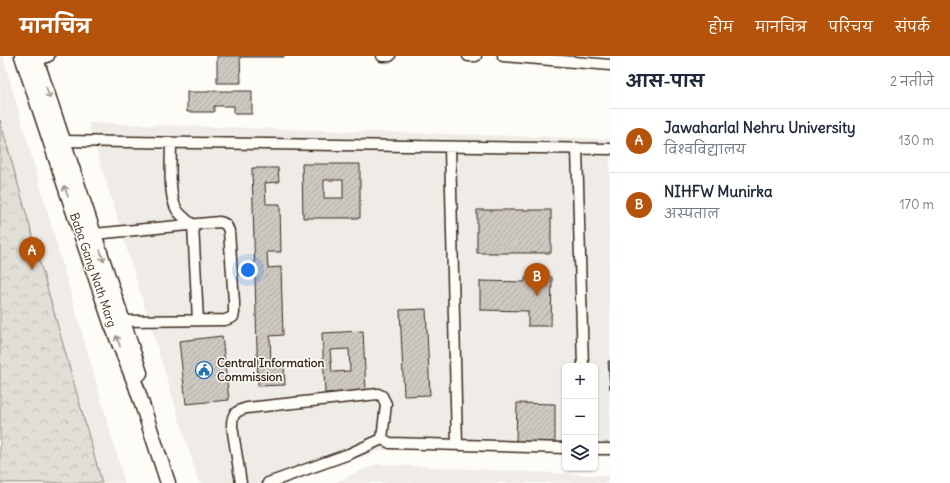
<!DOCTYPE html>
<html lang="hi">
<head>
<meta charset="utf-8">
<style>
  :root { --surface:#fff; --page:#f6f6f7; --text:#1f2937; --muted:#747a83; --line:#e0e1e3; --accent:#b45309 }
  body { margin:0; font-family:Delius,"Playpen Sans Deva",sans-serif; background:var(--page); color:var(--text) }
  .controls { position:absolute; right:12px; bottom:12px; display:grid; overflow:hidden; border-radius:6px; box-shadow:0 1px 3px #0004 }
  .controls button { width:36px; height:36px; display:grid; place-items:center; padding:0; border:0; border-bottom:1px solid var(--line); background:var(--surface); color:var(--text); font:20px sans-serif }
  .you { position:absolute; left:248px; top:214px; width:14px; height:14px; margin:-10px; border:3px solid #fff; border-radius:50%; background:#1a73e8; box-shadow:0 0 0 6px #1a73e833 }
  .badge { display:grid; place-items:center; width:26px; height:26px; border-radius:50%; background:var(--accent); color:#fff; font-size:13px; font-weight:700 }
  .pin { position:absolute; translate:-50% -33px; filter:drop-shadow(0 1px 2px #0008) }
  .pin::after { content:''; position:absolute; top:21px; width:14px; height:12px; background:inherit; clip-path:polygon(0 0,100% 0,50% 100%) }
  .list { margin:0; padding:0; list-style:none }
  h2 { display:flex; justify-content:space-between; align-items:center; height:52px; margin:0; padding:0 16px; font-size:17px }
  h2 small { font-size:13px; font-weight:400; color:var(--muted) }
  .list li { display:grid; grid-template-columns:26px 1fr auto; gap:12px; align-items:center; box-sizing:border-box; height:64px; padding:0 16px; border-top:1px solid var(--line) }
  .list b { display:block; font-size:15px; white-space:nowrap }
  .list p { margin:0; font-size:13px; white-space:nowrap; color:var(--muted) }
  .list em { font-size:13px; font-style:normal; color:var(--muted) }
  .icon { flex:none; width:22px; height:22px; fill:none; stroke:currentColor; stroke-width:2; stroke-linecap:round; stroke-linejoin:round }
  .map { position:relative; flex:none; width:610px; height:427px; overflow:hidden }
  header { display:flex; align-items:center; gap:24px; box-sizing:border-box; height:56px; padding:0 20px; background:var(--accent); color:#fff }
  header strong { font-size:19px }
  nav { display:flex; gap:22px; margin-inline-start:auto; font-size:14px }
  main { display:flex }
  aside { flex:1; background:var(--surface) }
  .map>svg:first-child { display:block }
</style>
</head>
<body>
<header>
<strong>मानचित्र</strong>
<nav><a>होम</a><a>मानचित्र</a><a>परिचय</a><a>संपर्क</a></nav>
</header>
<main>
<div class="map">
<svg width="610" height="427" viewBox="0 0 610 427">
  <defs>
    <pattern id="forest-crowns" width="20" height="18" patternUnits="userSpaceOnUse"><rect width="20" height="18" fill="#e1ded7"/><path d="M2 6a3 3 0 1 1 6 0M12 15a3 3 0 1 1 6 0" fill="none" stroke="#c2bfb8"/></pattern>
    <pattern id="building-hatch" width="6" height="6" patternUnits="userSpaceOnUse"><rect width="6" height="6" fill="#cdc8c2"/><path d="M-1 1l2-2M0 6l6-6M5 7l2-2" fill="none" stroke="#b1aca6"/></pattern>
  </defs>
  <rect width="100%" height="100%" fill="#fdfcf7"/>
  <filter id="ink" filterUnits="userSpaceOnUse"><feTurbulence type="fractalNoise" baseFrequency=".025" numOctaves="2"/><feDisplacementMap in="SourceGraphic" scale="8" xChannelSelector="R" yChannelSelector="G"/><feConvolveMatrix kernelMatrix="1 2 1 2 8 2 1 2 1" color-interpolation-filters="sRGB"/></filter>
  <g filter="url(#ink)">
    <path fill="#efece7" d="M0 0H3L125 427H0Z
      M88 67 610 83V390H595V310H565V391L382 394 282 427H199Z
      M376 408 610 420V427H334Z"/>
    <path fill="url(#forest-crowns)" stroke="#8e847a" d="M0 64 102 427H0Z"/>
    <path fill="url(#building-hatch)" stroke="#3b2a1e" fill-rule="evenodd" d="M217 0H284V1H240L241 27H217Z
      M208 35H252V58H234V50H214V56H187V36H208Z
      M302 108H360V162H303ZM324 124H343V142H324Z
      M252 112H278L279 126 265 127 266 148H280L281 196H267L268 212 281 211 283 279 270 280 271 309 284 308 285 329 258 330Z
      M477 154H551V197H477Z
      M525 221H552L551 270H528V255L480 254V225L525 226Z
      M426 253 430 339 404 340 400 254Z
      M363 275 366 335 325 337 322 277ZM349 293 350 315 332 316 330 294Z
      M222 280 229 344 186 348 179 285Z
      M608 305H610V333Z
      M517 347 555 348V387L516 386Z"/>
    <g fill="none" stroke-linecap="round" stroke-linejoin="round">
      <g stroke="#3b2a1e" stroke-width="13">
        <path id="street" d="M382 0H390
          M468 0H476
          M503 0 610 9
          M37 5 49 0
          M64 85 610 93
          M171 87C171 104 168 140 177 154 181 160 188 165 193 169L198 264
          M450 91 457 389
          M577 92 583 310
          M94 178 219 166C225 167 227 169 229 175L234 246V257L233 261 225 264 123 265 117 266
          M595 393H610
          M241 427 232 370C232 358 235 355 247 352L378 338 382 340 386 348 382 383
          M268 427 349 398 382 383 390 387 565 392"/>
      </g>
      <g stroke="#3b2a1e" stroke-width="17">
        <path id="secondary" d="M22 0 82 181 111 267 136 330 168 427
          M35 0 140 317"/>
      </g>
      <use href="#street" stroke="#fdfcf7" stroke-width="10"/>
      <use href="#secondary" stroke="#fdfcf7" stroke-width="14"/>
    </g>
    <defs><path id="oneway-shaft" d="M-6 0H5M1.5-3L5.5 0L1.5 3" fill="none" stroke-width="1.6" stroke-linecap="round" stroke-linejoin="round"/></defs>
    <g stroke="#9c938a">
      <use href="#oneway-shaft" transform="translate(48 37) rotate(72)"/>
      <use href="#oneway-shaft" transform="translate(66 135) rotate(-109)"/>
      <use href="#oneway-shaft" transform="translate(102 200) rotate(72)"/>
      <use href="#oneway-shaft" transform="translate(118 285) rotate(-111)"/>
    </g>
  </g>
  <defs>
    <g id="civic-ring" transform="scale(0.9)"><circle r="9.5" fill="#fdfcf7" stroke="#1f6fb2" stroke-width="1.5"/><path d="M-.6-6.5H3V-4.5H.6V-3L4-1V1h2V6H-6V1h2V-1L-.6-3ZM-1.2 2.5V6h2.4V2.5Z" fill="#1f6fb2"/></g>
  </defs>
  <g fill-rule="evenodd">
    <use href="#civic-ring" x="204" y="314"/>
  </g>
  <g text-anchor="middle" stroke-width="3" stroke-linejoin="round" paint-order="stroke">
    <g font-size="12" fill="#3b2a1e" stroke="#fdfcf7">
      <text transform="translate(93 214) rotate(71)" y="4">Baba Gang Nath Marg</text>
    </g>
    <g font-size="12" font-weight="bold" fill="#3b2a1e" stroke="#fdfcf7" text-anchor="start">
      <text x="217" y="311">Central Information<tspan x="217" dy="14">Commission</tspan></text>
    </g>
  </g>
</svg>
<div class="controls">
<button>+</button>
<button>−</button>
<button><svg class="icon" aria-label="layers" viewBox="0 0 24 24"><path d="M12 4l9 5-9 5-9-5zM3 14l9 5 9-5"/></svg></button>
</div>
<div class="you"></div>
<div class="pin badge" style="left:32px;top:214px">A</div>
<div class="pin badge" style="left:537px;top:240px">B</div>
</div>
<aside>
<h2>आस-पास<small>2 नतीजे</small></h2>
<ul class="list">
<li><span class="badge">A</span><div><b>Jawaharlal Nehru University</b><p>विश्वविद्यालय</p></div><em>130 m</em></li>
<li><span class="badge">B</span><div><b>NIHFW Munirka</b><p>अस्पताल</p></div><em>170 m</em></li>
</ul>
</aside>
</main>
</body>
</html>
